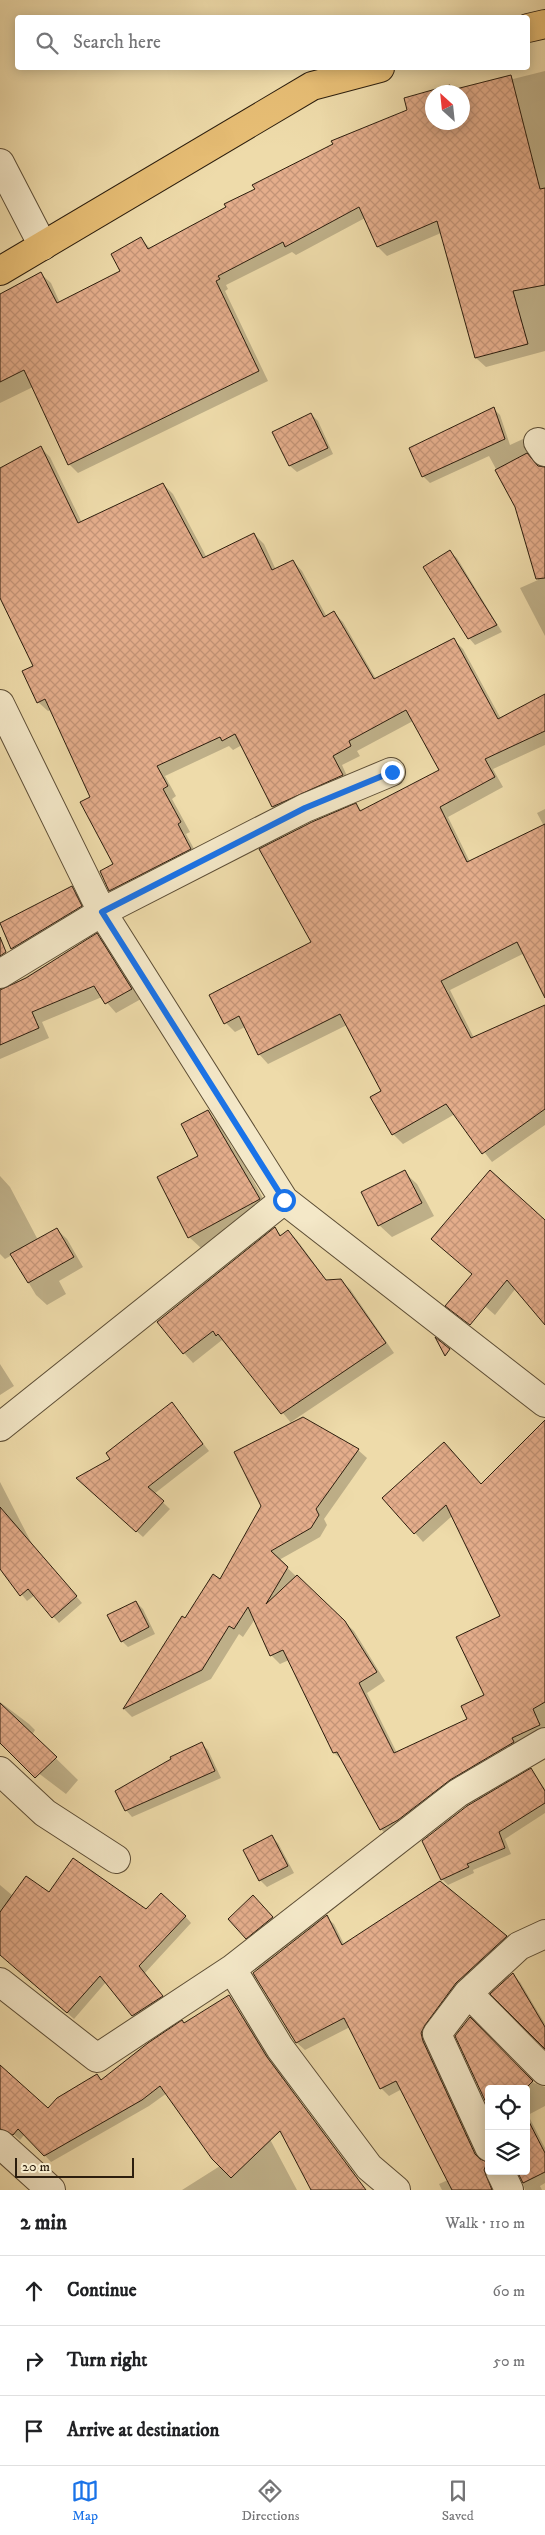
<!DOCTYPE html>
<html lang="en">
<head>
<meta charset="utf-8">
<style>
  :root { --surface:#fff; --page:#f2f2f2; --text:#202124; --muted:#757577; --line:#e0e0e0; --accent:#1a73e8 }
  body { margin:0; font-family:"IM FELL DW Pica",serif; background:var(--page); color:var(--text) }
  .controls { position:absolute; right:15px; bottom:15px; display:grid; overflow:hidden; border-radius:5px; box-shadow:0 2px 12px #0003 }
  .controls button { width:45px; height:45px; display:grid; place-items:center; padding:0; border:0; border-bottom:1px solid var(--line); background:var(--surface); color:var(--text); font:25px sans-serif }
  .compass { position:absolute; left:425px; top:85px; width:45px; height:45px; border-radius:50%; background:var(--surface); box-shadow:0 2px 12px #0003; rotate:333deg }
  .scale { position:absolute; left:15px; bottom:12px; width:119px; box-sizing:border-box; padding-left:5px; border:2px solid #2c1e0e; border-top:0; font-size:14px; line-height:18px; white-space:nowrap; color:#2c1e0e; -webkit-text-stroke:4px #f4e8c8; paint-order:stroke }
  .stop { position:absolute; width:15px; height:15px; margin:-11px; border:4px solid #1a73e8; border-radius:50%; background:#fff }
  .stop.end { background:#1a73e8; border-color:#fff; box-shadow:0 1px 5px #0008 }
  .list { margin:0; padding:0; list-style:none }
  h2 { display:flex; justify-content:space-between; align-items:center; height:65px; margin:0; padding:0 20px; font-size:21px }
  h2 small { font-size:16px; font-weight:400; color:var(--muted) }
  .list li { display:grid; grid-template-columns:32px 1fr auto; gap:15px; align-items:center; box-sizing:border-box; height:70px; padding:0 20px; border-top:1px solid var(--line) }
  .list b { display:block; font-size:19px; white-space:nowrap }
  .list em { font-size:16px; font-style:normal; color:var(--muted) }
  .icon { flex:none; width:28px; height:28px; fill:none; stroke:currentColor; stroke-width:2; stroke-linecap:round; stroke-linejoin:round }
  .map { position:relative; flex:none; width:545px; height:2190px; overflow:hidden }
  .search { position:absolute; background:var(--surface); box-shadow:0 2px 12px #0003; left:15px; right:15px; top:15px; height:55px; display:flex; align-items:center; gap:12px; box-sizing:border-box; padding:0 18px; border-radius:5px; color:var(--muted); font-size:19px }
  .sheet { height:275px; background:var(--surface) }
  nav { display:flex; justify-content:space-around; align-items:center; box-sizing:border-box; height:70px; border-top:1px solid var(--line); background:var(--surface); font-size:14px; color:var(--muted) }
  nav a { display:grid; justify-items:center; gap:2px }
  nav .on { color:var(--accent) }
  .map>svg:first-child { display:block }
</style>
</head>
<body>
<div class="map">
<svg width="545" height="2190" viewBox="0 0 545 2190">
  <defs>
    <pattern id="building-cross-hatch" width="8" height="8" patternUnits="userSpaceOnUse" patternTransform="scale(1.25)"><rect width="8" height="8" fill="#e4ad8b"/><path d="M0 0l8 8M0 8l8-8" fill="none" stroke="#c49477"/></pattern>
  </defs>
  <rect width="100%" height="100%" fill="#eedbaa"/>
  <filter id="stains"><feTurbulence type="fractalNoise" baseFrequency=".004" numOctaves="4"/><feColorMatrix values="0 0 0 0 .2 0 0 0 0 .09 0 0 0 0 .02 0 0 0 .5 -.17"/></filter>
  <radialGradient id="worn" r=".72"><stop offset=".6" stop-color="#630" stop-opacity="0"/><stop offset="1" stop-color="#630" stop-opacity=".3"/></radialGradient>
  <path fill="#0003" fill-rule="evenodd" d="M545 71V351L486 367 476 358 441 233 387 256 378 247 365 218 296 255 292 252 226 285 228 289 225 291 268 381 78 473 69 464 33 387 0 403V304L41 274 51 283 60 303 122 271 141 239 151 249 408 111 405 98 450 87 454 91 511 77 513 79ZM432 92H462V122H432Z
    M494 409 500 415 510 445 523 439 532 448 534 461 539 467 545 468V636L520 588 538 580 516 506 489 456 430 483 423 476Z
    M311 414 318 421 333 454 297 472 290 466 274 432Z
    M41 448 50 457 82 523 163 484 173 494 207 558 254 534 264 544 276 570 293 561 302 571 327 617 334 613 343 622 376 679 454 640 463 649 501 719 545 695V745L493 769 503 787 448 817 470 862 545 838V943L450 990 474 1038 545 1007V1125L492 1162 455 1114 403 1144 393 1134 372 1098 383 1092 347 1025 268 1064 259 1054 245 1027 235 1032 226 1023 312 942 356 805 362 811 440 771 413 721 357 751 360 756 342 765 351 785 283 816 273 807 242 745 233 750 229 746 165 776 176 796 172 799 190 832 186 834 199 858 119 900 110 890 115 865 92 797 51 710 48 711 38 702 34 666 0 595V470Z
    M450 552 457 558 502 632 475 645 469 638Z
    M545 809V828L537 813Z
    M72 888 78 894 87 913 19 955 12 948 0 924Z
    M97 935 107 945 141 999 116 1013 102 997 42 1022 49 1038 0 1059V992Z
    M207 1112 219 1123 232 1147 239 1155 270 1211 201 1248 189 1237Z
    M404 1172 417 1184 434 1216 392 1237 379 1225Z
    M0 1176 10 1187 38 1240 56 1229 67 1239 83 1267 59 1281 66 1294 47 1305 36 1295 12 1255 5 1259 0 1254Z
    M544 1220 545 1323 516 1288 495 1315 472 1295 473 1275 442 1248Z
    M275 1229 282 1236 288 1231 297 1240 327 1281 340 1280 350 1289 394 1353 291 1422 358 1450 367 1458 324 1519 327 1525 320 1537 279 1560 354 1631 385 1681 367 1693 397 1753 469 1720 486 1695 501 1617 452 1516 423 1542 384 1498 482 1485 545 1435V1735L389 1838 381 1829 343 1761 334 1753 289 1660 280 1664 271 1655 255 1619 243 1637 239 1634 211 1679 132 1717 124 1709 182 1618 185 1620 221 1580 263 1506 292 1424 222 1340 193 1363 184 1353Z
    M0 1364 14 1386 0 1395Z
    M172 1404 209 1451 154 1494 170 1509 143 1537 84 1484Z
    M0 1482 33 1546 82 1603 59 1623 35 1595 27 1601 0 1567Z
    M136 1602 143 1609 155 1634 128 1647 122 1641Z
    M0 1702 29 1724 35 1730 32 1735 78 1780 66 1794 0 1744Z
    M202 1744 208 1750 221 1778 132 1817 126 1810Z
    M531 1770 545 1789V1813L505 1839 511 1854 473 1870 474 1873 448 1885 442 1879Z
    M271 1836 278 1843 294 1873 267 1887 260 1880Z
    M0 1885 13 1896 50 1894 185 1916 191 1923 144 1974 168 2003 139 2022 106 1982 74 2019 0 1954Z
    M253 1897 279 1924 253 1944 229 1920Z
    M326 1917 334 1924 344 1944 506 1937 514 1944 430 2049 482 2162 489 2166 495 2190H442L439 2184 448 2180 402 2089 389 2096 381 2088 350 2027 305 2050 297 2043 254 1973Z
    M513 1975 520 1982 545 2024V2047Z
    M229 1996 292 2090 256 2113 297 2190H182L220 2166 167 2093 149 2106 51 2162 25 2134 20 2140 0 2122V2091L48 2109 102 2081 184 2024Z
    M470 2019 534 2083 545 2087V2106L528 2115 545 2148V2183L540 2186 542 2190H525L519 2171H526V2089H489Z"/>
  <path fill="url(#building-cross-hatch)" stroke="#2c1e0e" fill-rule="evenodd" d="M511 75 540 189 545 188V285L513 291 528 344 475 358 437 221 377 247 359 207 285 247 283 242 218 276 220 279 216 281 259 371 68 465 24 370 0 382V294L41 272 57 303 120 271 111 254 141 237 148 249 226 207 224 204 255 189 252 185 333 144 331 141 407 110 404 98 450 85 452 90ZM432 92H462V122H432Z
    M494 407 505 439 422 477 409 448Z
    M311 413 328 448 289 466 272 432Z
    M41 446 78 523 163 483 203 558 254 533 272 570 293 560 324 617 334 611 374 679 454 638 498 719 545 694V731L485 759 495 777 440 807 467 862 545 824V998L517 942 441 981 471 1038 545 1005V1109L482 1154 446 1104 392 1135 370 1097 381 1091 340 1014 258 1055 239 1016 224 1024 209 995 311 942 259 849 312 822 356 803 360 811 439 770 406 710 349 741 351 746 333 756 343 775 272 807 235 734 222 741 220 737 157 766 168 786 163 789 181 822 178 824 191 849 109 891 100 871 113 864 80 802 90 797 45 699 37 703 22 671 33 666 0 598V468Z
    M527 453 538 466 545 467V578L536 579 515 507 495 470Z
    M450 550 497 625 468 639 423 567Z
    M72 886 82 906 11 949 0 923Z
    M97 933 132 989 105 1004 94 986 32 1012 39 1028 0 1045V990L26 978Z
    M0 937 6 952 0 956Z
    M208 1110 260 1199 188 1238 157 1177 198 1156 181 1124Z
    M405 1170 422 1203 378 1226 361 1192Z
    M490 1170 545 1220V1325L507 1280 470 1325 445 1306 472 1274 431 1239Z
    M275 1227 280 1236 288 1230 326 1280 341 1279 386 1343 281 1414 218 1334 216 1336 213 1331 183 1354 157 1322Z
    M57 1228 74 1257 28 1283 10 1254Z
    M435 1337 450 1349 445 1356Z
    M172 1402 203 1444 148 1487 164 1501 136 1532 76 1478 110 1459 106 1453Z
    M303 1417 359 1449 316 1509 319 1515 311 1528 271 1551 288 1567 266 1604 297 1575 345 1621 377 1672 359 1683 394 1753 467 1719 461 1706 484 1695 456 1637 500 1616 446 1505 414 1534 382 1498 444 1442 481 1484 545 1420V1702L533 1709 540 1725 512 1738 514 1742 450 1780 398 1820 380 1830 337 1752 333 1753 283 1650 270 1656 248 1607 234 1629 229 1626 202 1670 123 1709 182 1616 185 1618 213 1574 220 1579 261 1506 234 1452Z
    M0 1507 77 1596 52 1618 28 1589 20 1596 0 1569Z
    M136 1601 149 1627 121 1642 107 1615Z
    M0 1703 57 1757 35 1778 0 1743Z
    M202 1742 215 1771 125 1811 115 1791 171 1759 170 1757Z
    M531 1768 545 1791V1803L499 1832 505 1848 467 1864 469 1867 441 1880 422 1841 467 1806Z
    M272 1835 288 1866 259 1881 243 1850Z
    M73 1858 146 1909 161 1893 186 1916 139 1966 163 1996 132 2016 100 1976 67 2013 0 1955V1912L26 1876 49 1892Z
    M440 1881 507 1936 456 1983 425 2025 421 2033 423 2041 475 2154 480 2159 487 2162 484 2170 492 2190H452L396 2081 380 2089 344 2018 296 2043 253 1973 327 1915 342 1945Z
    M253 1895 273 1917 246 1939 228 1919Z
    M513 1973 545 2027V2049L490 1994Z
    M229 1995 267 2057 366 2190H311L280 2131 231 2178 212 2159 160 2086 142 2100 44 2156 18 2129 13 2135 0 2129V2065L48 2108 57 2098 97 2074 101 2080 148 2043 182 2020 184 2023Z
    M470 2017 533 2081 525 2089H489V2109L455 2036Z
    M526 2116 545 2153V2172L523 2183 517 2171H526Z"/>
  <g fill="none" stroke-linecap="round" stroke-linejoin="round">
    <g stroke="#5c4d35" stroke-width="30">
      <path id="minor" d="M0 163 43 246
        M538 442 545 452
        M0 704 102 912 284 1200 545 1403
        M0 974 102 912 305 808 391 772
        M0 1427 284 1200
        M0 1771 45 1813 116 1859
        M0 1982 97 2058 232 1969
        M468 1993 545 2071
        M0 2144 51 2190
        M489 2147 437 2034 468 1993 519 1946 545 1934
        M500 2171 509 2190
        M396 2190 369 2167 280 2048 232 1969 458 1793 545 1742"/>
    </g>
    <g stroke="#2c1e0e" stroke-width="30">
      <path id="major" d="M528 28 545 24
        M0 271 312 86 380 68"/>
    </g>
    <use href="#minor" stroke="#f4e8c8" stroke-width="28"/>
    <use href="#major" stroke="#e7be75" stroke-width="28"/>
  </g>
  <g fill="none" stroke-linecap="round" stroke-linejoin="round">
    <path stroke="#1a73e8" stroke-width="6" d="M284 1200 102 912 305 808 392 772"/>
  </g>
  <rect width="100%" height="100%" filter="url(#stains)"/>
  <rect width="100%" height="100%" fill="url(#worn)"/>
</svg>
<div class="controls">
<button><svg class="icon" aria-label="locate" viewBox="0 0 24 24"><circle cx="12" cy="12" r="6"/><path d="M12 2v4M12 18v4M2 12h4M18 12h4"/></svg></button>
<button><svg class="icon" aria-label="layers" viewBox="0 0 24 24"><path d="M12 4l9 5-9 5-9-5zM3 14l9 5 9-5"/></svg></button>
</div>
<svg class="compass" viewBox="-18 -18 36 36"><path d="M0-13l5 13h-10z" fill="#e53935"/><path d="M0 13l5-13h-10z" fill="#757577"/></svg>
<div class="scale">20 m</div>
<div class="stop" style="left:284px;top:1200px"></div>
<div class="stop end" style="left:392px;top:772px"></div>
<div class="search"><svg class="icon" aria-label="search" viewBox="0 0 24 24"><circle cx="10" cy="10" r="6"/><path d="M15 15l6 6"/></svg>Search here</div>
</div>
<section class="sheet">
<h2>2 min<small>Walk · 110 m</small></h2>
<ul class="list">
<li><svg class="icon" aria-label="ahead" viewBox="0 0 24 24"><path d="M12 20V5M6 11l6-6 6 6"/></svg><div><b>Continue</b></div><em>60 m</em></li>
<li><svg class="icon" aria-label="right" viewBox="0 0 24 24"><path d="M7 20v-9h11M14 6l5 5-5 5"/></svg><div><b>Turn right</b></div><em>50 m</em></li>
<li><svg class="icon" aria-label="arrive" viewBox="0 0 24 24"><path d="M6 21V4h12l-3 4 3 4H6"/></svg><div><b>Arrive at destination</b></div></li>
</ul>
</section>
<nav>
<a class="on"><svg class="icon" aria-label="map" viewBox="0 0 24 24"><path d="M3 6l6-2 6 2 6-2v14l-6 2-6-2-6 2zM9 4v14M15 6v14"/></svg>Map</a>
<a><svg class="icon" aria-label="directions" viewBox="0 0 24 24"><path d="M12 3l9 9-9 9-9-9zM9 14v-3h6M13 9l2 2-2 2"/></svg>Directions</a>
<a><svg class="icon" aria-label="saved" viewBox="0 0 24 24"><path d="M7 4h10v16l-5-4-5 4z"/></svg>Saved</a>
</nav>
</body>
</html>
